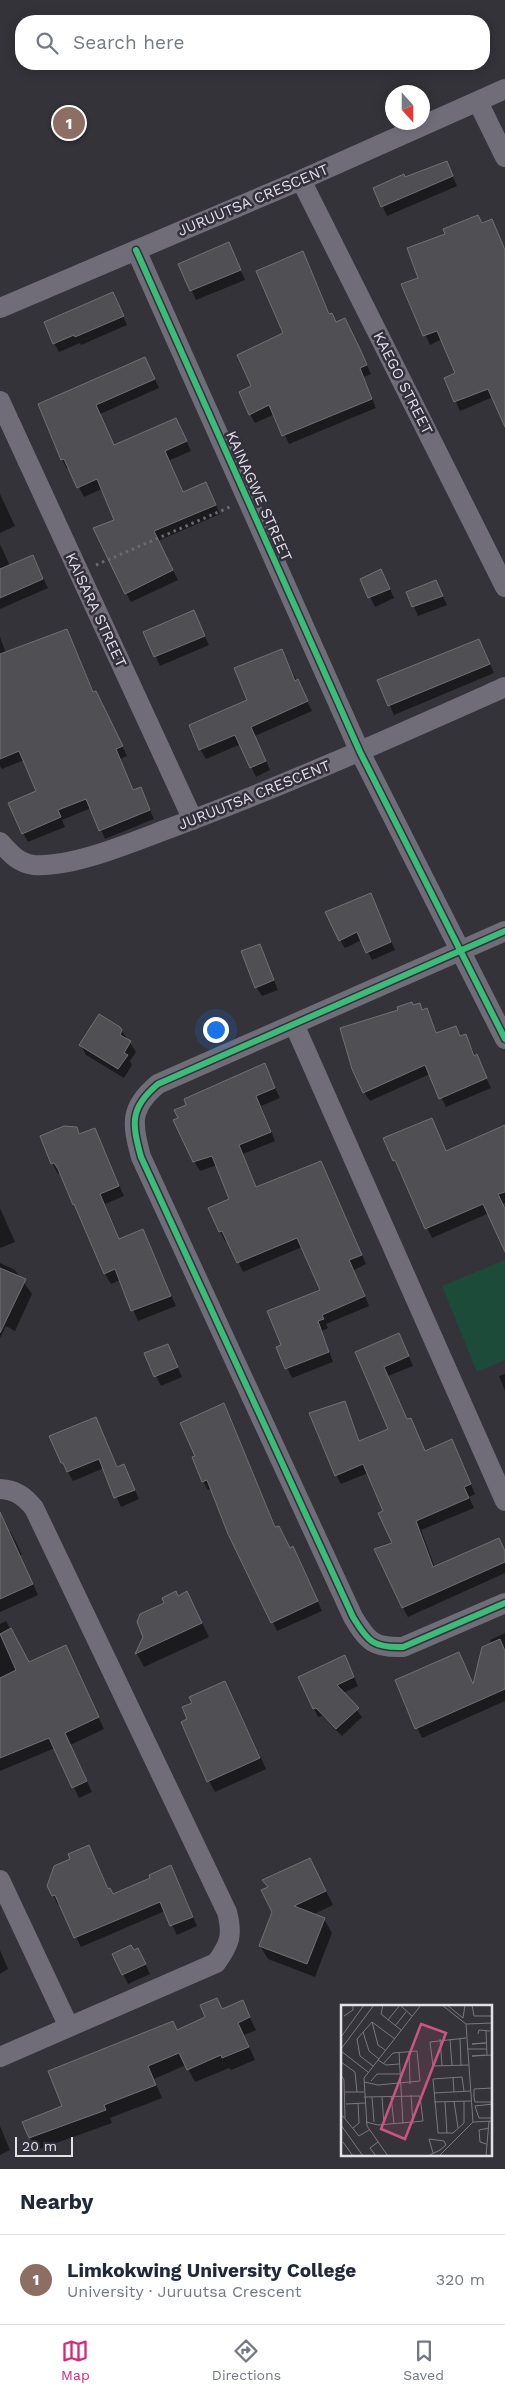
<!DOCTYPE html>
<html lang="en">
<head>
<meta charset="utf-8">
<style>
  :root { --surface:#fff; --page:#f6f6f7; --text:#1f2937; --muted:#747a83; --line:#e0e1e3; --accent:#db2777 }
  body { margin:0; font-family:"Work Sans",sans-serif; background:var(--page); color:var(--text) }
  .compass { position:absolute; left:385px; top:85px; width:45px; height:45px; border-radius:50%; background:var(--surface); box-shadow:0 2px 12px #0003; rotate:159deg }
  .scale { position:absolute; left:15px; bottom:12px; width:58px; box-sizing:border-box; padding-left:5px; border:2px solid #e2e0e8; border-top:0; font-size:14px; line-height:18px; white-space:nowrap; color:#e2e0e8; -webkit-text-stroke:4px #33303c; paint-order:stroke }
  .you { position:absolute; left:215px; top:1029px; width:18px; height:18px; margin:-12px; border:4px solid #fff; border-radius:50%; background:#1a73e8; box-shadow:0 0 0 8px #1a73e833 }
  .badge { display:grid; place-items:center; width:32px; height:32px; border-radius:50%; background:var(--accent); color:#fff; font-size:16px; font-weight:700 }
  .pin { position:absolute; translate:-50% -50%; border:2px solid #fff; box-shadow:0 1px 5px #0006 }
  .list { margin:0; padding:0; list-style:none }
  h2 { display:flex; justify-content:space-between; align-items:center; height:65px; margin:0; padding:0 20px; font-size:21px }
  h2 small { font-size:16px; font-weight:400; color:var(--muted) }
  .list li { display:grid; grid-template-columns:32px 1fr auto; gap:15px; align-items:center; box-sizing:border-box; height:90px; padding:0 20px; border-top:1px solid var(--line) }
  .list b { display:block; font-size:19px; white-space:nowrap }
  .list p { margin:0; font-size:16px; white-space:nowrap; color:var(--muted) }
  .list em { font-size:16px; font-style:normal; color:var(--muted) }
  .icon { flex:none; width:28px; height:28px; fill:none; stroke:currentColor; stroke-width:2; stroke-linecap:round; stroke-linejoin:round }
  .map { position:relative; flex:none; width:505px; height:2169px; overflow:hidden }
  .search { position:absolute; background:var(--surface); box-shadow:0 2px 12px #0003; left:15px; right:15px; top:15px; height:55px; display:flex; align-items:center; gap:12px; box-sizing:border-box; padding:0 18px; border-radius:20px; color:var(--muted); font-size:19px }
  .sheet { height:155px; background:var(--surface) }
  nav { display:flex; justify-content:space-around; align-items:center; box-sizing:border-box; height:70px; border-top:1px solid var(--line); background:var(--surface); font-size:14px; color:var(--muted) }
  nav a { display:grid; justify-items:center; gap:2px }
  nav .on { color:var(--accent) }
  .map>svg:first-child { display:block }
</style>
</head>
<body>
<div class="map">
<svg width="505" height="2169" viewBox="0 0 505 2169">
  <rect width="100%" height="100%" fill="#343339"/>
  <path fill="#1d4b3a" d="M505 1260V1360L477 1372 442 1286Z"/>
  <path fill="#0007" d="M446 162 457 186 387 216 374 188Z
    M492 221 505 250V424L493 397 460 411 446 379 457 374 442 339 430 345 403 285 419 278 482 225Z
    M229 244 245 280 196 300 180 264Z
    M303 253 330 315 365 361 371 374 364 377 376 408 289 444 275 414 255 423 250 414 253 387 285 334Z
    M117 302 127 325 81 345 80 343 59 352 54 343Z
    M150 368 159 388 100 414 114 446 176 419 191 451 170 460 183 493 206 483 220 514 158 541 178 580 131 602 126 593 115 520 102 489 84 497 69 468 67 469 62 460 40 404Z
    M0 494 15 526 0 533Z
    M0 544 10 566 32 556 48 588 0 609Z
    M361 579 386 580 394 598 375 607Z
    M436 582 447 605 418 616 408 592Z
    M193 611 209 645 160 666 145 632Z
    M0 637 6 653 71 640 94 693 101 702 127 756 120 759 133 791 140 789 154 819 105 839 91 808 62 820 65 827 28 842 23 833 38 792 24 760 2 769 0 766Z
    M479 640 494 673 394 715 379 681Z
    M281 650 312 711 255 736 270 770 256 777 241 744 206 759 200 749 249 701Z
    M370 894 395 950 372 960 362 940 345 948 340 940Z
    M260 945 278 990 262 996 256 987Z
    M419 1004 423 1011 426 1010 437 1034 455 1027 461 1036 465 1035 491 1088 446 1107 430 1074 370 1101 364 1092 413 1007Z
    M122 1031 136 1052 130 1061 132 1065 124 1078 86 1055 81 1045Z
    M264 1065 280 1098 261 1106 275 1141 243 1154 256 1188 321 1162 366 1264 354 1270 369 1306 326 1324 328 1328 322 1331 333 1362 292 1378 278 1348 282 1346 322 1290 302 1247 243 1272 228 1240 225 1241 220 1232 210 1209 231 1200 217 1165 200 1171 189 1153 175 1120Z
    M432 1119 446 1152 505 1126V1203L502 1204 505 1210V1246L489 1213 432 1238 384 1139Z
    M76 1128 80 1135 94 1129 124 1196 105 1204 120 1240 142 1230 176 1306 138 1321 120 1280 111 1284 105 1274 61 1173 58 1174 52 1163Z
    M0 1208 15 1242 0 1248Z
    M0 1263 15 1270 32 1294 15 1331 6 1326 0 1338Z
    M403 1344 413 1366 388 1376 408 1421 415 1429 425 1452 452 1440 475 1494 469 1497 474 1508 421 1530 435 1568 505 1561V1573L408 1617 403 1608 393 1543 385 1511 368 1473 341 1484 336 1475 345 1403 360 1442 389 1430 357 1353Z
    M168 1345 182 1377 161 1386 146 1354Z
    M505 1374V1391L499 1376Z
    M224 1405 276 1528 290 1549 298 1557 322 1611 277 1631 212 1489 208 1490 203 1481Z
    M96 1419 118 1468 124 1465 139 1499 121 1507 104 1468 73 1481 63 1464 69 1461Z
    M0 1523 8 1532 10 1531 16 1542 22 1555H20L38 1595 0 1612Z
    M187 1593 209 1637 144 1667 137 1654 145 1637 178 1597Z
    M6 1621 29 1663 71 1658 104 1729 70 1745 92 1792 79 1798 55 1748 0 1771V1624Z
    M505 1633V1701L422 1738 396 1681 459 1654 474 1686 492 1644 490 1640Z
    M349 1665 358 1686 343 1693 362 1717 342 1736 322 1716 318 1717 314 1709Z
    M231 1694 266 1769 215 1792 209 1781Z
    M310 1859 333 1905 312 1915 324 1919 332 1933 315 1977 268 1959 260 1946 273 1912 268 1888 264 1881Z
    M176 1876 197 1926 177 1935 165 1911 81 1947 60 1904 58 1905 49 1886 108 1890 113 1895 152 1879Z
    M0 1950 8 1969 0 1974Z
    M113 1954 143 1959 150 1974 128 1984Z
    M242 2002 256 2030 244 2035 255 2060 231 2070 229 2068 195 2082 186 2065 154 2079 162 2098 110 2118 112 2123 37 2150 30 2138 63 2106 177 2031Z
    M0 2126 10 2150 0 2155Z"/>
  <path fill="#504f54" stroke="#707075" d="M447 161 453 176 381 207 373 188 404 174 405 177Z
    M478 215 482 223 492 219 505 250V427L488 389 454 402 444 378 455 373 437 331 423 336 401 284 418 278 407 248 445 234 443 229Z
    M229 242 241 270 190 291 178 264Z
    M303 251 329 314 332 313 336 322 345 318 361 351 367 365 360 368 372 399 282 436 269 405 249 415 239 392 251 386 237 355 283 333 256 271Z
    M113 292 124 316 75 337 74 335 53 344 44 322Z
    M145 357 155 379 96 405 114 445 176 418 187 441 165 451 183 492 206 482 216 505 154 531 173 570 125 594 93 528 114 520 97 479 77 488 64 459 61 460 38 404Z
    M33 555 43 579 0 598V569Z
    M381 569 390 589 368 598 360 579Z
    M436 580 443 596 412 607 406 592Z
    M194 610 205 636 154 657 143 632Z
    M67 629 93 692 96 691 123 746 116 749 133 790 141 787 150 810 99 831 86 799 58 810 61 817 22 834 8 803 36 791 19 751 0 759V654Z
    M479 639 490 664 388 706 377 680Z
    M282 649 295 681 298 679 308 701 251 727 266 761 250 768 235 735 199 750 189 725 247 700 234 668Z
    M371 893 391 942 366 953 357 932 339 941 325 912Z
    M260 944 274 980 255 988 241 951Z
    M412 1002 413 1005 420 1003 422 1010 427 1008 436 1033 456 1026 460 1036 466 1034 474 1056 477 1054 487 1078 439 1099 425 1065 363 1093 352 1069 340 1028 398 1010 397 1007Z
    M99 1014 120 1027 122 1030 120 1035 131 1041 124 1053 128 1055 118 1069 79 1045Z
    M265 1063 275 1088 256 1096 271 1132 239 1145 256 1187 321 1161 362 1255 349 1260 365 1296 322 1315 324 1319 318 1321 329 1352 285 1369 276 1347 281 1345 267 1311 320 1290 297 1238 237 1263 222 1231 219 1232 208 1208 229 1199 212 1156 193 1162 173 1120 178 1118 174 1110 186 1105 184 1099Z
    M432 1118 446 1151 505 1125V1192L498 1194 505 1209V1252L483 1204 425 1229 395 1160 393 1161 383 1138Z
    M64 1126 77 1127 79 1134 95 1128 119 1186 100 1194 119 1239 143 1229 171 1296 131 1311 115 1269 104 1274 74 1204 73 1205 58 1169 54 1163 51 1164 40 1136Z
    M0 1268 26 1279 0 1333Z
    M399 1333 409 1356 384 1367 407 1419 411 1418 425 1451 452 1439 471 1484 464 1487 469 1498 416 1521 433 1567 499 1538 505 1551V1562L402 1608 374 1549 392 1543 378 1513 383 1511 363 1464 335 1476 309 1413 345 1401 359 1441 388 1429 355 1352Z
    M168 1344 178 1367 154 1377 144 1353Z
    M224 1403 275 1527 279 1526 290 1548 293 1546 318 1601 271 1623 228 1534 207 1480 202 1482 192 1457 195 1456 180 1423Z
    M96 1417 117 1467 124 1464 135 1490 114 1498 99 1459 67 1472 63 1463H61L49 1436Z
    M0 1512 33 1584 0 1599Z
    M176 1591 178 1596 187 1591 202 1623 135 1654 143 1637 137 1622 140 1614 164 1603 162 1598Z
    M11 1628 29 1662 66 1645 99 1717 65 1733 87 1781 72 1788 49 1738 0 1758V1678L16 1670 0 1634Z
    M500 1639 505 1651V1689L415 1729 395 1680 459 1652 473 1684 482 1647Z
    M345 1655 354 1677 337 1685 359 1708 336 1729 316 1708 313 1709 298 1677Z
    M225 1681 260 1758 207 1782 181 1722 187 1719 182 1707 192 1703 189 1697Z
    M89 1845 108 1889 110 1888 113 1894 150 1878 149 1875 171 1865 193 1917 170 1926 160 1902 74 1938 55 1895 52 1896 47 1886 54 1866 70 1859 68 1854Z
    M310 1858 326 1891 294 1906 325 1918 307 1964 259 1946 272 1912 261 1890 268 1887 262 1880Z
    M131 1945 134 1950 138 1948 146 1964 122 1975 112 1954Z
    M217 1998 222 2009 243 2000 250 2017 238 2023 249 2047 222 2058 221 2055 187 2070 179 2053 148 2066 156 2085 104 2105 106 2110 29 2138 22 2122 62 2106 48 2071 173 2021 177 2030 205 2017 200 2005Z"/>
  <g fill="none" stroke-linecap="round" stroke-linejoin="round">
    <path stroke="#6b6972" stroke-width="3" stroke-dasharray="2.5 4" stroke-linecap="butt" d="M96 565 230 507"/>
    <path stroke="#706d79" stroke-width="20" d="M478 102 505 157
      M301 180 505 587
      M136 250 360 752 505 1039
      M0 308 301 180 505 89
      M0 401 193 820
      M0 842C10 853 18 863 34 865 73 868 135 841 173 827 286 785 395 736 505 687
      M505 931 158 1084C129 1108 132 1124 141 1157L353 1617C368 1642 374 1648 403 1647L505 1603
      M294 1024 505 1501
      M0 1489C16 1490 24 1496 34 1508L227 1912C233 1935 230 1944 216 1963L0 2057
      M0 1880 69 2027"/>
    <g stroke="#33303c" stroke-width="9">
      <path id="cycleway" d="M136 250 360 752 505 1039
        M505 931 158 1084C129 1108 132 1124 141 1157L353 1617C368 1642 374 1648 403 1647L505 1603"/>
    </g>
    <use href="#cycleway" stroke="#3abd76" stroke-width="6"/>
  </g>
  <g text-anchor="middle" stroke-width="5" stroke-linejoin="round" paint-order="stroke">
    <g font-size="15" fill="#e2e0e8" stroke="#33303c">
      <text transform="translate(253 200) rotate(-23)" y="5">JURUUTSA CRESCENT</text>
      <text transform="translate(403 383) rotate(63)" y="5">KAEGO STREET</text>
      <text transform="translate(259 496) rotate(66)" y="5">KAINAGWE STREET</text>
      <text transform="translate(96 610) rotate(65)" y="5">KAISARA STREET</text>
      <text transform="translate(254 795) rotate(-22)" y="5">JURUUTSA CRESCENT</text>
    </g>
  </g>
  <g transform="translate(341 2005)">
    <rect width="151" height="151" fill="#343339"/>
    <path fill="none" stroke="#7a787f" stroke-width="1" d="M42 0 40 9 60 25M101 0 125 19 152 18M106 0 122 13 124 0M131 0 133 11H152M3 11 12 5V0M47 15 59 0 71 11M31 17 37 40 44 45M54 21 65 7M145 26 146 50M22 27 28 46 38 54M137 29 138 25 149 26M0 32 23 0M119 33 120 61M125 33 89 37 92 61 128 60M99 34 101 61M109 34 111 61M144 38 131 39 145 38M0 44 33 0M126 44H145M0 46 27 67M58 47 62 119M68 47 69 79M144 50 131 51 152 50M37 55 45 60 58 59M0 57 14 67 16 87M32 61 19 51 16 34 31 17 54 34M0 70 3 75 4 113M112 72 113 87M30 76 36 69H59M23 77 37 80 79 76 76 46 52 48 42 59M152 83 133 84V92L134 97H152M123 86 121 72 92 74 97 128H112L123 118V96M4 87H23M93 88 130 86M70 90 72 119M50 91 53 119M23 92 79 91 82 116 37 120 25 117M31 92 33 117M41 92 43 120M113 96 117 123M93 97 130 96M104 97 106 128M5 99 24 98M152 99 134 101 138 113H152M0 109 18 131 28 125M132 117 152 116M0 120 22 151M12 123 18 118 17 98M2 137 12 151M145 139 139 137 138 125 148 123M35 151 29 143 37 137M47 151 26 121 23 73 80 0M87 151 99 145 105 140 103 136 88 134 92 148M98 151 132 117 125 19M145 151 148 116"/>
    <path fill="#cc5485" fill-opacity="0.15" stroke="#cc5485" stroke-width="2.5" d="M80 19 105 28 64 134 40 124Z"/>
    <rect width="151" height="151" fill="none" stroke="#e2e0e8" stroke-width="2.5"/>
  </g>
</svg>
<svg class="compass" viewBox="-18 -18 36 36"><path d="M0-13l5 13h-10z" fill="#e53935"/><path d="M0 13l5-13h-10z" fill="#747a83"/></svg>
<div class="scale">20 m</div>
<div class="you"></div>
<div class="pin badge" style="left:69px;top:123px;background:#8d6e63">1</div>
<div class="search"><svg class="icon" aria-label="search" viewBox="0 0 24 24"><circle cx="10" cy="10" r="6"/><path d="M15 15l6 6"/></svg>Search here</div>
</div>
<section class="sheet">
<h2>Nearby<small></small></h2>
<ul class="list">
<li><span class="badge" style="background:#8d6e63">1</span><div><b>Limkokwing University College</b><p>University · Juruutsa Crescent</p></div><em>320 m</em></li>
</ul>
</section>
<nav>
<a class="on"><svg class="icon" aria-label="map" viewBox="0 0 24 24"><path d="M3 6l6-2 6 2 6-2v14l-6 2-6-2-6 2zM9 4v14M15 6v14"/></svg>Map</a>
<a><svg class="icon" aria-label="directions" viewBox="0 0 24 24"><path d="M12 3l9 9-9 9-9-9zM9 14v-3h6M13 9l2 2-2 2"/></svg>Directions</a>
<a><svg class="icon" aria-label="saved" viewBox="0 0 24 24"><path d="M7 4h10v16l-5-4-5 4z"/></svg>Saved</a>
</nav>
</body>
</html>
